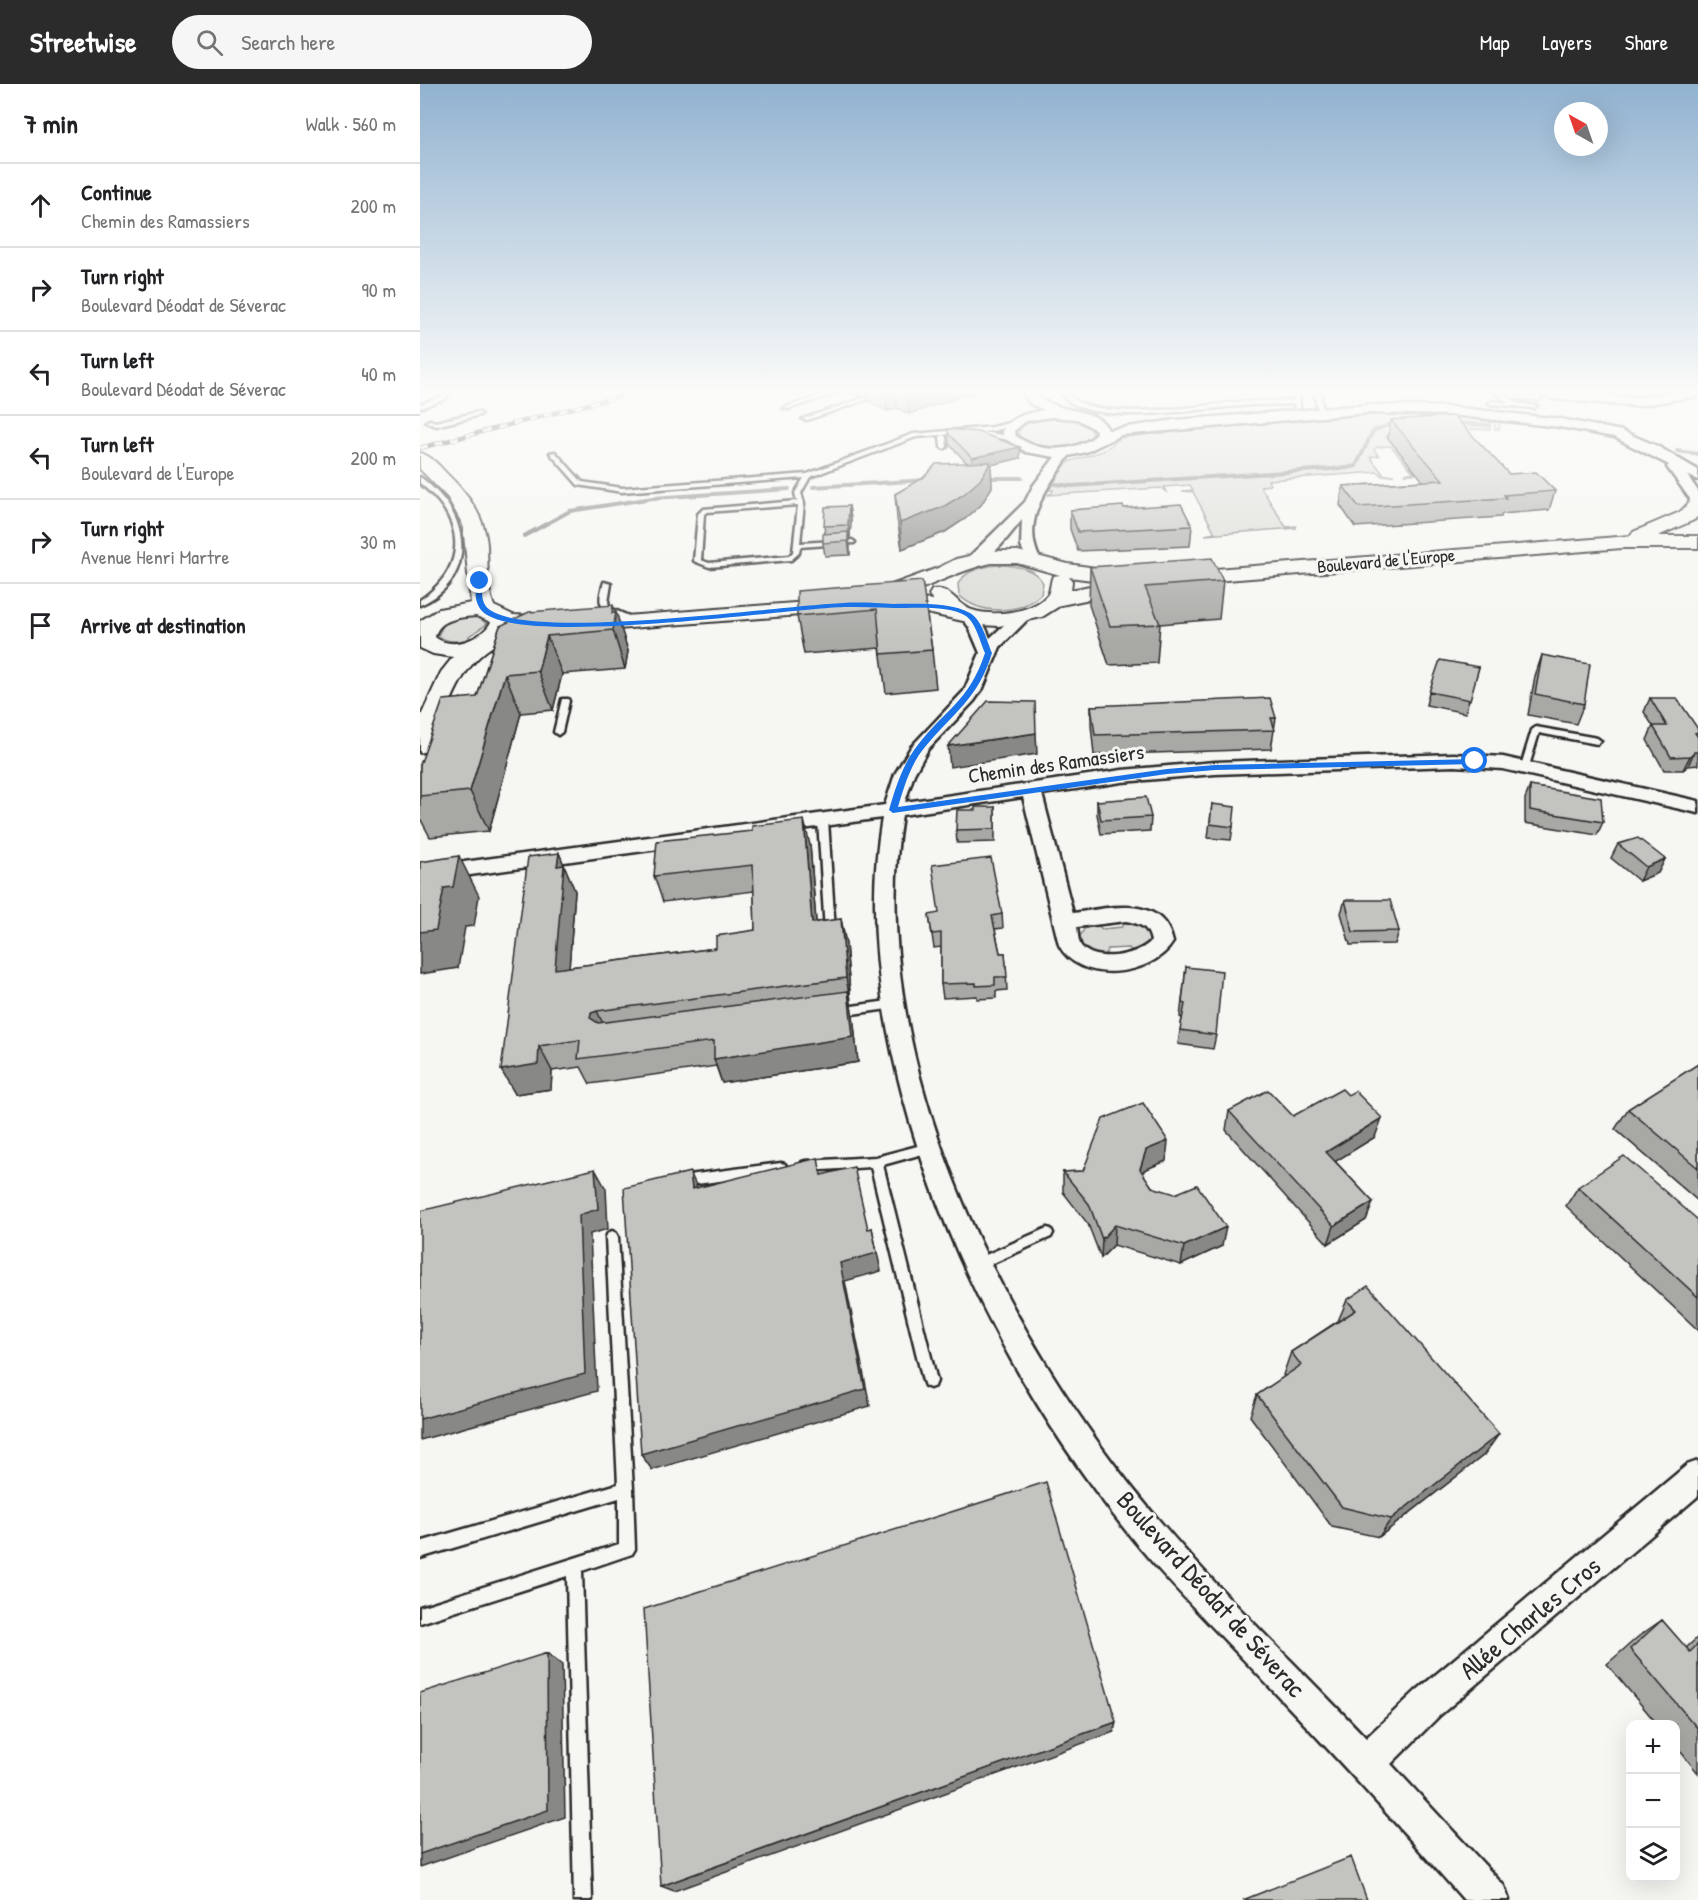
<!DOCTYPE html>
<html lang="en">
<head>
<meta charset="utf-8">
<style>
  :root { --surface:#fff; --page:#f6f6f6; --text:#202124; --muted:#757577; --line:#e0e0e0; --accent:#2b2b2b }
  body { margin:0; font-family:"Patrick Hand",sans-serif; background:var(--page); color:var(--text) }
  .controls { position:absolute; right:18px; bottom:18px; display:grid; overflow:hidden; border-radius:12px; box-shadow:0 6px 24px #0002 }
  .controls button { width:54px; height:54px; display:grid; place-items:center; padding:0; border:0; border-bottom:2px solid var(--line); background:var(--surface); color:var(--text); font:30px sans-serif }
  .compass { position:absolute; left:1134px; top:18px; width:54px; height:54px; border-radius:50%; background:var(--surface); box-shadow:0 6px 24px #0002; rotate:320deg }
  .stop { position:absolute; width:18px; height:18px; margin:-14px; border:4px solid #1a73e8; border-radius:50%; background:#fff }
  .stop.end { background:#1a73e8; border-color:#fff; box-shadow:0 2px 6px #0008 }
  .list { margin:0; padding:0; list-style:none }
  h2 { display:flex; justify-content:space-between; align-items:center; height:78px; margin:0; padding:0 24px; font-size:26px }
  h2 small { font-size:20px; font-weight:400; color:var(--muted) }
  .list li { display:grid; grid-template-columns:39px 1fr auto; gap:18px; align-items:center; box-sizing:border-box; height:84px; padding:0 24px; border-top:2px solid var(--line) }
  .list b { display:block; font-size:22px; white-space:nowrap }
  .list p { margin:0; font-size:20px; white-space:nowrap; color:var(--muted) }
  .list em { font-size:20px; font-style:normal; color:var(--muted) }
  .icon { flex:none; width:33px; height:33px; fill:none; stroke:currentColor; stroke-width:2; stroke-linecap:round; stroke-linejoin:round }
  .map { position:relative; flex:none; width:1278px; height:1816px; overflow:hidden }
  header { display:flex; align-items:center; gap:36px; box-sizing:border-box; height:84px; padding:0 30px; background:var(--accent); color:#fff }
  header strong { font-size:28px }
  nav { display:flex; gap:33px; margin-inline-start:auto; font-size:21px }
  .search { width:420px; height:54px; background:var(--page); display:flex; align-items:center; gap:15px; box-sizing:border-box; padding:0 21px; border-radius:33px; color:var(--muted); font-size:22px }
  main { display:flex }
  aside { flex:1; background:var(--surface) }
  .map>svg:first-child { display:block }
</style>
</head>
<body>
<header>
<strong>Streetwise</strong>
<div class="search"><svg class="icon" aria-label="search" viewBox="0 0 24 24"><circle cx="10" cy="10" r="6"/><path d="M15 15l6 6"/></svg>Search here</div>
<nav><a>Map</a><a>Layers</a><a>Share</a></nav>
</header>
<main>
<aside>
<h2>7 min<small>Walk · 560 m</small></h2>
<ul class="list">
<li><svg class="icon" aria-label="ahead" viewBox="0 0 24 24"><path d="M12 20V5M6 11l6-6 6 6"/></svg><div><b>Continue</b><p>Chemin des Ramassiers</p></div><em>200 m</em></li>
<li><svg class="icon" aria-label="right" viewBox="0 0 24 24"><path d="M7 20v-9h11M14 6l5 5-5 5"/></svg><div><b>Turn right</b><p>Boulevard Déodat de Séverac</p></div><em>90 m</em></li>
<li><svg class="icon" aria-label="left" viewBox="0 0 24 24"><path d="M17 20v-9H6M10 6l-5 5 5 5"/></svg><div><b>Turn left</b><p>Boulevard Déodat de Séverac</p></div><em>40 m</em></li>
<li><svg class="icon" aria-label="left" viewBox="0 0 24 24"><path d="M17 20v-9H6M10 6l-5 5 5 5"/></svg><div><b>Turn left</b><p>Boulevard de l'Europe</p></div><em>200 m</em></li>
<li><svg class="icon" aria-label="right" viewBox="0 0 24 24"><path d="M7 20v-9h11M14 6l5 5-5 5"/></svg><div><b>Turn right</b><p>Avenue Henri Martre</p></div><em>30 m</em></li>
<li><svg class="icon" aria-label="arrive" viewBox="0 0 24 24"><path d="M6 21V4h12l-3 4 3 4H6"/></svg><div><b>Arrive at destination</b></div></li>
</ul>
</aside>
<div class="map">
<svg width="1278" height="1816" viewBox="0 0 1278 1816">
  <rect width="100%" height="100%" fill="#f6f6f2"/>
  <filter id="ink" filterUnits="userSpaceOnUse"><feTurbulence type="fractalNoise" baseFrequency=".0167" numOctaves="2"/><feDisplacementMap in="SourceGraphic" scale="12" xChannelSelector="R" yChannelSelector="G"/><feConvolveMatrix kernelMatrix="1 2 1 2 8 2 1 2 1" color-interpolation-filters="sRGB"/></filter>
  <g filter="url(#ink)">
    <path fill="#d9d9d5" stroke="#828280" stroke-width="1.5" d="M945 330H1020L1081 337 1079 345H1075L1074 338H1070V345L1028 346 966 352 995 387 994 390H984L993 388 971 362 957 363 954 366 959 372 950 373 964 391H974L962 392 958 388 848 396 850 401 840 402 866 443 876 442V444L785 451 795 449 773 408 762 407 773 406 770 401 744 403 746 408 741 404 627 411 632 409 633 406H629L645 381 651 377 683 367 701 354 717 351 715 348Z
      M626 333 651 334 669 341 673 351C658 370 614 369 598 352L601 342Z
      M581 481C597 482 615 484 623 499L621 510C601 530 560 532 539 511L538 500C546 485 565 482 581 481Z
      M45 533H59L67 540 49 552 50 555C39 557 28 560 18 551L24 540Z
      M705 837 724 840 733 857 715 870 709 864 688 865 685 871 672 870 661 863 658 856 664 845 676 840 682 845 702 843Z"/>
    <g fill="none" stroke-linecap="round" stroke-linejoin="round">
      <path stroke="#7a7a78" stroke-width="4" d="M1032 339 1068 341
        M1257 367 1278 370
        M563 394H602
        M635 400 652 402 927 384 936 382 953 347 979 337
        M393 403 507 396
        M104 452 150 427 233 414 369 405"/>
      <g stroke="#2b2b2b" stroke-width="5">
        <path id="lane" d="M26 305H32L25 315 0 324V320L21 313Z
          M420 305H429L368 325 363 324Z
          M637 305H643C646 308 650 312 653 315 684 337 780 322 818 318 837 317 855 317 874 316L873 305H879L880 324 875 325 874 320C856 321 837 320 819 322 777 325 686 341 650 318 645 315 641 309 637 305Z
          M894 305H900L903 329 898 328Z
          M1070 305H1077L1097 319 1117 322 1114 324 1070 320 1069 319 1072 317 1089 319Z
          M1093 311 1119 312 1122 314 1119 316 1091 314V312Z
          M444 314 449 315 387 336 382 335Z
          M58 328 61 330 60 331 16 342 6 338 9 336 16 338Z
          M593 338 595 339V341L573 347 496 353 390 393 381 409 384 419 380 459 432 456 435 458 434 459 380 463 379 469 371 476 289 483 274 477 278 430 283 425 377 417 375 409 384 394 202 408 158 401 130 369 135 368 162 398 202 404 387 390 493 350 573 343ZM378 421 373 468 369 472 289 479 281 476 284 430 287 428Z
          M561 348 590 352 593 354 590 356 559 351V349Z
          M523 351 526 353 527 363 524 365 521 363 520 353Z
          M0 393C6 397 12 403 18 409 53 445 50 500 0 521V516C34 493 47 459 23 423 17 414 8 406 0 399Z
          M184 498 191 500 188 518 190 524 218 536V540C211 540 205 536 199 533 179 524 177 520 184 498Z
          M142 615H148L149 617 142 648 138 651 134 648Z
          M1116 643 1177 654 1181 657 1177 660 1119 649 1109 682 1108 684H1102L1101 682 1112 646Z
          M403 733 408 736 415 848 410 852 405 848 398 736Z
          M475 916 479 917 480 920 479 923 475 924 418 932 414 931 413 928 414 925 418 924Z
          M509 1059 513 1061 515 1064 513 1067 463 1081 517 1297 515 1302 510 1304 505 1302 503 1297 451 1083 386 1087 382 1086 380 1082 382 1078 386 1077 456 1073Z
          M361 1079 365 1080 367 1084 365 1088 361 1089 261 1102 257 1101 255 1097 257 1093 261 1092Z
          M627 1144 631 1145 633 1149 631 1153 560 1185 556 1187 552 1185 550 1181 552 1177Z
          M192 1147 196 1149 198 1153 213 1405 215 1465 212 1470 162 1487 172 1816H154L147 1492 0 1539V1523L199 1460V1414L0 1474V1458L198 1400 186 1153 188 1149Z"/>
      </g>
      <g stroke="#2b2b2b" stroke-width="5">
        <path id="street" d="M600 305H612C631 333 677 320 688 346L755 336 948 321 1031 323 1140 335 1202 347 1237 362 1278 386V396L1267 391 1278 407V426H1270L1268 423 1270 415 1247 383 1249 381 1194 353 1140 343 1031 331 948 329 701 351 666 368 649 372C628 402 599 438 621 477L619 480H609L601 462 602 436C590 449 569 483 549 478L547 475 605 418 613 402 635 373 606 368 584 354 582 347C593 331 606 330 624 326L610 320ZM631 333 657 335 676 346 675 352C652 369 619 369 596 352L594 347 606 337Z
          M1278 305V312L1216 322 1133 315 1127 311 1133 307 1216 314Z
          M548 526C560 529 566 544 570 554L597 529H609L611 532 580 563 563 604 554 617 508 665 494 690 485 718 702 686 795 678 1034 670 1083 673 1278 717V729L1083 685 1034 682 795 690 702 698 622 710 653 829C690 824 742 809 753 858 732 893 659 901 639 861L603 713 482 731C443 974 585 1255 738 1435 803 1512 877 1581 946 1654L996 1607 1267 1381 1278 1377V1412L1020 1631 971 1680 1084 1802 1089 1816H1044C983 1747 922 1679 859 1613 811 1561 760 1512 715 1458 610 1329 526 1174 483 1013 459 923 446 826 462 734L0 798V784L465 721 475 690 491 663 544 607 560 569 549 543 540 531ZM706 837C720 840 728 842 731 857 718 872 675 880 661 862 658 857 658 849 657 843Z"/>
      </g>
      <g stroke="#2b2b2b" stroke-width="4">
        <path id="secondary" d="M0 369C12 372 21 384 29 392 48 411 65 433 67 461 68 481 66 502 74 522L93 531 118 532 128 538 453 513 455 507 518 484 536 475 571 467H598L648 480 697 487 705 488 707 494 718 495 721 500 718 505 641 521 622 533 579 542 561 541 507 529 447 526 184 546 77 560C40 579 29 624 13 661L9 666 0 669V634L21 588 33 573 13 570 0 564V537L19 525 51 519 43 441 28 414 0 385ZM571 479H597L640 491 633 492C630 498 631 505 628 510 614 529 573 533 552 526 536 520 530 502 512 506L509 511 513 516 479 514C510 502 540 486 571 479ZM649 493 688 498 651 506 652 497ZM56 532 71 538C62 555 32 567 15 553 18 535 41 533 56 532Z
          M1278 415V432L1274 436 1238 452H1278V464H1202L757 500 749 499 746 494 749 489 757 488 1210 452 1213 448 1260 428 1271 417Z"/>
      </g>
      <use href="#lane" fill="#f6f6f2" fill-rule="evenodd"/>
      <use href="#street" fill="#f6f6f2" fill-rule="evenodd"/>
      <use href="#secondary" fill="#f6f6f2" fill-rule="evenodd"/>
      <g stroke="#2b2b2b" stroke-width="4.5">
        <path id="rail" d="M0 364 227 305"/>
      </g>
      <use href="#rail" stroke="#f6f6f2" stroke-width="3" stroke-dasharray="8" stroke-linecap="butt"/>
    </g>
    <path fill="#a8a8a5" stroke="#2b2b2b" stroke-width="1.5" d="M430 305H563L489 330 477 324 467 327 449 317 448 313H440L430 307Z
      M971 336 1089 390 1135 407 1129 426 1082 430 1081 433 935 443 920 421 923 402 1003 397 968 354Z
      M528 345 600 374 571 381 572 403 561 421 545 435 525 448 482 465 477 435 475 410 547 379 529 360Z
      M429 422 431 435 430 454H429L430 471 405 472 403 459 405 450 404 442Z
      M704 424 772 442 770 462 658 467 650 445V426Z
      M670 483 803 497 799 535 740 540 737 579 689 581 669 521Z
      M502 497 512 566 516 604 466 609 460 564 384 570 377 532Z
      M196 528 208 567 205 585 142 590 133 626 101 629 69 747 10 753 0 734V681L57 613 80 542Z
      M1122 571 1164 620 1156 640 1108 631 1115 592Z
      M1059 583 1045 629 1006 621 1009 608Z
      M1230 614 1278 645V681L1268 682 1263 686H1244L1227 656 1233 642 1224 628Z
      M671 622 856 634 851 665 674 671 671 641Z
      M1110 702 1183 738 1177 751 1105 739V715Z
      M677 717 731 733 730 747 681 750 677 730Z
      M792 720 813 743 811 756 788 754Z
      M575 723V758L537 759 536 746Z
      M1198 760 1245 775 1238 789 1219 797 1191 774Z
      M390 761 396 838 421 835 426 860 431 920H430L433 932 438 978 302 999 296 982 170 1000 161 983 132 987 131 1005 95 1010 139 769 155 807 149 883 296 864 335 846 334 807 243 818 234 792Z
      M925 816 979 847 975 860 930 861 921 829Z
      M582 830 583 844 575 845 580 869H585L587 906 576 907V914L557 915V912L523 914 521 900V863L514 864 509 831Z
      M766 883 796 951 793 965 758 960 762 934 760 933Z
      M1278 980V1117L1195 1045 1208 1025Z
      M809 1027 873 1032 955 1053 915 1077 953 1118 946 1136 908 1160 806 1046Z
      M746 1077 724 1086 723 1090 732 1103 802 1162 761 1181 694 1161 681 1174 668 1140 643 1108V1088L663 1087Z
      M1158 1103 1278 1136V1246L1146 1122Z
      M927 1216 1064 1371 959 1453 912 1443 830 1332 837 1311 865 1292 863 1291 871 1268 918 1237Z
      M1242 1536 1266 1564 1278 1553V1689L1256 1662V1641H1238L1187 1580 1219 1552Z"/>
    <path fill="#888886" stroke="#2b2b2b" stroke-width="1.5" d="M465 305H476L477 324 467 327Z
      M487 305H563L489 330Z
      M600 363V374L571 381 572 403 561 421 545 435 525 448 482 465 480 439 553 386 552 374Z
      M429 422 431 435 430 454 428 441Z
      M428 448 430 462V471L428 457Z
      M193 521 196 530V528L208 567 205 585 193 546 192 529Z
      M127 552 142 590 133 626 118 587Z
      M85 590 101 629 69 747 50 707Z
      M616 649 617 670 530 683 528 662Z
      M1274 668 1268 682 1263 686 1270 672Z
      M384 736 390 761 398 864 392 839Z
      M139 769 155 807 147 910 135 885 137 782Z
      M39 772 59 812 54 842 45 843 38 884 0 890V848L24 804Z
      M1245 775 1238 789 1219 797 1226 783Z
      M421 835 426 860 431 920 426 894Z
      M428 907 433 932 438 978 302 999 294 975Z
      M177 927 189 952 170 934 171 929Z
      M119 962 132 987 131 1005 95 1010 81 986Z
      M962 1034 955 1053 900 1087 906 1068Z
      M748 1057 746 1077 724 1086 718 1104 720 1085 726 1066Z
      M175 1085 186 1105 188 1145 170 1150 177 1307 0 1356V1335Z
      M270 1088 279 1108 272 1105Z
      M953 1118 946 1136 908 1160 914 1142Z
      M695 1141 694 1161 681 1174 682 1155Z
      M806 1143 802 1162 761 1181 764 1162Z
      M452 1144 461 1187 425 1197 450 1322 232 1386 221 1370 420 1179Z
      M1079 1350 1064 1371 959 1453 971 1435Z
      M127 1569 142 1581 145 1733 0 1783V1770Z
      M696 1638 694 1648 254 1807 241 1802Z"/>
    <path fill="#c3c3c0" stroke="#2b2b2b" stroke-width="1.5" d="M1034 332 1089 390 1116 388 1135 407 1084 411 1086 414 939 423 923 402 1023 396 971 336Z
      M528 345 558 348 600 363 552 374 528 349Z
      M571 378 560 396 544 410 523 423 480 439 475 410 503 394 516 380Z
      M761 420 772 442 658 448 650 426 703 422 704 424Z
      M429 422 428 441 404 442 405 423Z
      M428 448V457L403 459V450Z
      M792 474 803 497 725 503 740 540 690 542 670 483Z
      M502 497 512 566 461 570 457 525 377 532V507Z
      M193 521 192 529 196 528 193 546 127 552 118 587 85 590 50 707 0 712V681L23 616 57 613 80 542 109 528Z
      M1122 571 1170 580 1164 620 1115 610Z
      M1020 576 1059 583 1050 616 1009 608Z
      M850 614 856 634H851L855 646 675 651 671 622Z
      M1230 614H1257L1278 645V648L1275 649 1278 653V668H1274L1270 672 1251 673 1233 642H1247Z
      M568 617 615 618 616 649 528 662Z
      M1110 702 1181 714 1183 738 1110 726Z
      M726 713 731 733 681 736 677 717Z
      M792 720 815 723 813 743 790 740Z
      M555 723H575V745L536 746 537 726H555Z
      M384 736 392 839 421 835 426 894 177 927 171 929 170 934 178 939 428 907 433 953 294 975V957L158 975 160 956 119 962 118 980 81 986 108 773 139 769 137 782 144 781 135 885 296 864V852L335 846 333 781 234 792 237 757 332 747V742Z
      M1218 754 1245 775 1226 783 1198 760Z
      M39 772 33 803 24 804 16 846 0 848V778Z
      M571 774 582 830 572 832 580 869H585L587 893H575V901L556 902V899L521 900V849L512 850 509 831 519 829 512 781Z
      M925 816H970L979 847 933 848Z
      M766 883 802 887 796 951 760 946 765 920 762 919Z
      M1278 980V1084L1208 1025Z
      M922 1005 928 1011 935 1007 962 1034 906 1068 953 1118 914 1142 809 1027 848 1006 873 1032Z
      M723 1019 748 1057 726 1066 720 1085 732 1103 755 1110 777 1101 806 1143 764 1162 695 1141 682 1155 669 1120 643 1088 663 1087 683 1035Z
      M1204 1072 1278 1136V1213L1158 1103Z
      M398 1074 401 1091 434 1083 448 1145 452 1144 457 1169 420 1179 445 1305 221 1370 204 1104 270 1088 272 1105Z
      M175 1085 178 1125 159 1131 165 1290 0 1335V1127Z
      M948 1202 1079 1350 971 1435 922 1423 837 1311 881 1281 871 1268 936 1226 927 1216Z
      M626 1398 696 1638 241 1802 224 1525Z
      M1242 1536 1270 1568 1278 1560V1645L1210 1565Z
      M127 1569 128 1726 0 1770V1609Z
      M931 1773 947 1816H823Z"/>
  </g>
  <linearGradient id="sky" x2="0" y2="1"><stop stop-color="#91b2d0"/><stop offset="0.55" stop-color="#fbfbf9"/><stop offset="1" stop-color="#fbfbf9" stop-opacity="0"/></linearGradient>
  <rect width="1278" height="559" fill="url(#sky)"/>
  <path fill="#1a73e8" d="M60 495 63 497C62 507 60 519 70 526 115 557 357 522 423 519 440 518 457 519 474 520 496 520 530 518 550 529 562 536 567 557 572 569 558 615 534 628 505 663 491 679 484 703 478 723L747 685 795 681 1055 675 1059 677 1055 680 795 686 747 690 473 729 469 726C475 705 483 680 497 662 525 625 549 618 565 569 560 558 556 539 546 532 530 521 493 524 474 524 457 523 440 523 424 523 364 525 97 564 62 527 54 518 55 507 57 497Z"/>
  <g text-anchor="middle" stroke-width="6" stroke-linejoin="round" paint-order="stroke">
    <g font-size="18" fill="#2b2b2b" stroke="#f6f6f2">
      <text transform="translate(966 477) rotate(-5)" y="6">Boulevard de l'Europe</text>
    </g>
    <g font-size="21" fill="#2b2b2b" stroke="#f6f6f2">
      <text transform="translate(636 680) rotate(-8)" y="7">Chemin des Ramassiers</text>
    </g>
    <g font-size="26" fill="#2b2b2b" stroke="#f6f6f2">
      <text transform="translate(791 1510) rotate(48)" y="9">Boulevard Déodat de Séverac</text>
      <text transform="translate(1110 1534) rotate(-40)" y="9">Allée Charles Cros</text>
    </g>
  </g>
</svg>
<div class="controls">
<button>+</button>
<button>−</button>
<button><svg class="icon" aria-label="layers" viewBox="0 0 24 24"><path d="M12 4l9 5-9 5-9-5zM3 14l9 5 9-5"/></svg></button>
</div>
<svg class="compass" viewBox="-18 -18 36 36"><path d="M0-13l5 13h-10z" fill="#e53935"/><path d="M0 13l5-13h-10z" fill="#757577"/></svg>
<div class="stop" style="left:1055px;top:677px"></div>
<div class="stop end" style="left:60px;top:497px"></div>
</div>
</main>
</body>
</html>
